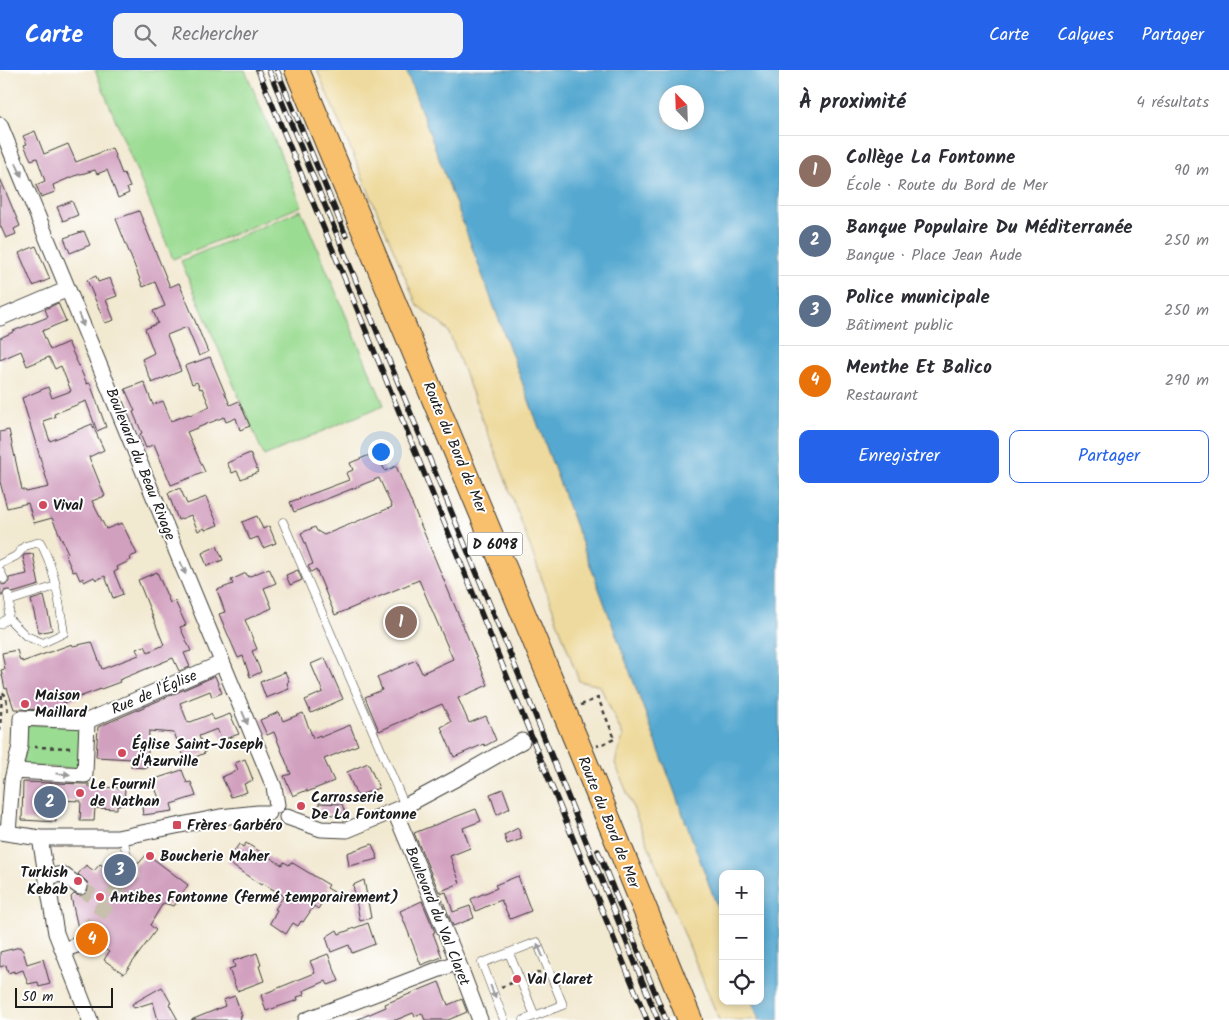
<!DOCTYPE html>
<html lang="fr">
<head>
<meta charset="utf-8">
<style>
  :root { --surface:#fff; --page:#f2f2f3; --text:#2b2b33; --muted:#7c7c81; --line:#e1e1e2; --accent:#2563eb }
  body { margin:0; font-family:Kalam,sans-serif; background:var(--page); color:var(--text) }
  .controls { position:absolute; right:15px; bottom:15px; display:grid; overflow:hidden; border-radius:10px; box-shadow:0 2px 8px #0003 }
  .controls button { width:45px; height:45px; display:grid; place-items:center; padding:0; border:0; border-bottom:1px solid var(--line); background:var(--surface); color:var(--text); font:25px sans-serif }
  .compass { position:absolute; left:659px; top:15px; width:45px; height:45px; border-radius:50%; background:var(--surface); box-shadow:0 2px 8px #0003; rotate:337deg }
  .scale { position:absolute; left:15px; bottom:12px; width:98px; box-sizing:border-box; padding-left:5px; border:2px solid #1c1c1c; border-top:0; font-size:14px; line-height:18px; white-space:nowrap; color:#1c1c1c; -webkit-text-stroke:4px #fff; paint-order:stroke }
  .you { position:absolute; left:380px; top:381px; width:18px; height:18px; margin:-12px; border:4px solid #fff; border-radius:50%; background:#1a73e8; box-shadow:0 0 0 8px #1a73e833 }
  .badge { display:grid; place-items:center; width:32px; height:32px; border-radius:50%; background:var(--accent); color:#fff; font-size:16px; font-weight:700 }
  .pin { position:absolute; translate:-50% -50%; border:2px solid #fff; box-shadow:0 1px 5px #0006 }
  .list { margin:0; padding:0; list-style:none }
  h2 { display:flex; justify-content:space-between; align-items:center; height:65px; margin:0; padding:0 20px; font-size:21px }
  h2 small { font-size:16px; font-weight:400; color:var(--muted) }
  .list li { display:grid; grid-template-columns:32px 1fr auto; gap:15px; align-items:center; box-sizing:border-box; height:70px; padding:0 20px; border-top:1px solid var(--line) }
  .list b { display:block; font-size:19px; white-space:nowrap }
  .list p { margin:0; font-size:16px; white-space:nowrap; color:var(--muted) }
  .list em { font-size:16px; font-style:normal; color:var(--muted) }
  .actions { display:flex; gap:10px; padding:15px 20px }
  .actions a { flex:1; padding:11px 0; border:1px solid var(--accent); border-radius:10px; text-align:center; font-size:18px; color:var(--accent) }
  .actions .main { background:var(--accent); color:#fff }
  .icon { flex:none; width:28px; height:28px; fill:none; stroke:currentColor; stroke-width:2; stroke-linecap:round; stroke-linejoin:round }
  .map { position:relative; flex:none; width:779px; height:950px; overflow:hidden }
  header { display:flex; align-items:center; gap:30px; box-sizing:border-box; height:70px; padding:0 25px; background:var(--accent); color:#fff }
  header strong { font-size:24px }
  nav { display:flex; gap:28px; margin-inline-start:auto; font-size:18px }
  .search { width:350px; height:45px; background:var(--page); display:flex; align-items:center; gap:12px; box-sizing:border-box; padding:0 18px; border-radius:10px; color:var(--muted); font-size:19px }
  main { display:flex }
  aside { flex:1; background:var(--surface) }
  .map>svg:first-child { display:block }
</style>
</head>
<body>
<header>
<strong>Carte</strong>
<div class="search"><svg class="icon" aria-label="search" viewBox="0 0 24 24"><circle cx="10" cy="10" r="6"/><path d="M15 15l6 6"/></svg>Rechercher</div>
<nav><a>Carte</a><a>Calques</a><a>Partager</a></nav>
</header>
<main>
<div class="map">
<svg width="779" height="950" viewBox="0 0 779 950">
  <rect width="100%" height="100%" fill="#fff"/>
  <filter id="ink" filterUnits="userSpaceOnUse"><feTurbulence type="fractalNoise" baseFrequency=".02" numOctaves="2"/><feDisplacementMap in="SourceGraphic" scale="10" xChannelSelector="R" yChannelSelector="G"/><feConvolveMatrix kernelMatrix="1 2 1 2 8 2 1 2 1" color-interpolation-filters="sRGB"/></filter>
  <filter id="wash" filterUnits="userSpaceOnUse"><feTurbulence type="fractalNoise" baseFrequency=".0096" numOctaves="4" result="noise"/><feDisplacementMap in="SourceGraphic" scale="20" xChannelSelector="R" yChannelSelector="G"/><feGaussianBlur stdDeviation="1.12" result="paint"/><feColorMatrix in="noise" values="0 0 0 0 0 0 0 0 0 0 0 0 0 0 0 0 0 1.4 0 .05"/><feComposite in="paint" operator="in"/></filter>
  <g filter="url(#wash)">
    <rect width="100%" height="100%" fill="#f2e9d1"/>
    <path fill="#9bdc93" stroke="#5c7c58" d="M95 0H245L302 136 173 189Z
      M301 140 384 335 264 386 181 191Z
      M27 654 79 657 78 699 23 696Z"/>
    <path fill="#eeda9e" stroke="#857b5d" d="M317 0H406L723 852V931H752L759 950H719L615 693 623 666 600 616 579 611 504 405 448 260 417 235Z"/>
    <path fill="#54a8d0" stroke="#386276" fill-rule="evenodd" d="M406 0H779V950H759L752 931H760V804H723V852ZM666 22H696V52H666Z"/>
    <g id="blocks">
      <path fill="#d2a0bf" d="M35 61 44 84 68 74 76 92 112 78 122 104 124 103 130 117 127 118 129 123 118 128 107 100 97 104 95 100 74 106 53 115 55 122 41 127 36 115 45 111 37 88 31 90 24 75 27 74 23 66Z
        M0 108 20 156 14 159 16 164 6 168 0 155Z
        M72 131 78 145 63 151 57 137Z
        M139 141 170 217 179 213 208 282 199 286 187 257 167 265 181 301 152 313 142 289 154 283 145 259 158 253 153 241 165 236 155 212 143 217 116 149Z
        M84 161 90 175 70 183 64 168Z
        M36 176 50 209 33 216 19 183Z
        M96 206 98 212 110 208 117 226 106 230 114 250 105 253 87 210Z
        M58 233 66 251 42 261 50 280 68 272 87 314 90 313 106 357 97 361 86 331 54 344 55 347 43 351 50 371 92 354 104 380 89 387 105 426 92 431 106 459 122 453 137 484 130 487 131 490 117 497 118 500 114 502 123 524 113 528 105 506 96 510 94 507 84 512 83 508 80 510 76 501 73 502 65 484 68 483 52 448 34 453 28 433 7 438 0 412V362L9 360 22 420H25L26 422 49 417 22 328 48 317 52 328 71 321 61 296 55 299 49 287 27 296 21 281 0 290V268L13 262V261L48 247 45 239Z
        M210 287 230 335 239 331 250 356 240 360 236 348 226 352 224 347 187 362 205 402 171 415 154 374 146 378 140 364 142 363 133 342 135 341 125 319 144 312 153 335 163 331 171 351 189 344 190 345 210 337 202 318 200 319 197 312 192 314 185 296Z
        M377 382 385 401 396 396 488 615 458 628 469 653 486 646 496 670 485 676 484 674 454 687 441 657 451 652 442 634 379 661 365 627 382 620 377 607 416 590 422 603 453 589 419 510 335 545 316 499 311 502 308 496 313 494 301 463 315 457 317 461 324 465 392 437 379 408 294 442 290 432 349 410 346 403 353 400 350 393Z
        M250 383 258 402 241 409 237 401 232 403 227 393Z
        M180 418 187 434 206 427 218 455 205 460 204 458 198 461 191 445 178 450 168 423Z
        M257 446 263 459 269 456 276 473 263 478 258 467 250 470 242 452Z
        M217 476 223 490 207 496 202 483Z
        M33 484 39 515 13 523 10 520H7L4 521 2 526H1L0 513 3 515 6 514 9 512V508L27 504 23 487 24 485Z
        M269 498 276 513 264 518 272 538 245 550 257 579 252 581 261 602 250 607 243 586 238 588 219 544 225 542 217 520 233 514 231 510 246 503 248 507Z
        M298 500 302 510 290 515 286 505Z
        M157 502 170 533 175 531 186 555 180 557 191 581 184 583 190 597 179 601 173 588 119 610 120 612 63 633 64 640 14 639 7 618 5 619 1 600 5 599 2 583 17 580 20 591 22 590V592L72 574 73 576 92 572 102 599 139 585 136 579 145 576 148 582 164 575 138 510Z
        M44 526 52 560 39 563 31 530Z
        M325 588 343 629 311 643 305 630 323 622 311 594Z
        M285 602 289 611 287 613 289 619 266 628 260 612Z
        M215 606 222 623 212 627 210 621 180 633 188 653 211 644 214 650 230 644 239 664 222 670 217 659 199 666 205 683 186 691 174 663 149 661 147 698 131 697 132 689 96 687 98 657Z
        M279 642 283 651 303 643 313 668 320 665 321 667 350 655 358 675 324 689 334 711 307 722V720L293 726 284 706 291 704 274 662 267 665 260 650Z
        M245 689 253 710 244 714 247 722 231 727 222 707 238 700 235 693Z
        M368 693 379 718 357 726 347 702Z
        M182 700 187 713 191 712 196 726 171 734 173 741 143 745 141 730 159 728 152 710Z
        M23 712 84 714H89V717L125 718 124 735H117V739L95 738 94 751H80L81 731 56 730V752L22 750Z
        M503 719 510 738 497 745 490 724Z
        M319 733 342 734 345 743 337 746 319 742Z
        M476 739 481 751 463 758 470 778 450 786 460 813 439 822 414 763Z
        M518 758 522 769 507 774 504 765Z
        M246 773 282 795 284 792 289 795 291 792 329 815 327 818 334 822 328 832 324 829 318 839 314 836 303 852 301 851 298 856 293 853 286 864 270 853 277 840 275 839 284 826 262 813 261 815 227 792 239 774 243 777Z
        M372 774 378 789 349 796 347 783Z
        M147 784 188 815 174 836 163 833 150 855 156 860 124 904 104 890 109 882 92 870 94 864 93 860 91 857 86 855H82L78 858 71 827 74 824 80 826 84 825 88 822 89 817 88 813 78 804 86 795 94 801 100 794 108 799 124 796 127 805 132 807 135 805 136 802 135 794 139 793Z
        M518 806 531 841 510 849 501 830 476 841 471 829 497 818 495 815Z
        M364 810 371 848 360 851 353 815Z
        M446 822 453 842 470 836 474 848 453 856 440 824Z
        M422 831 435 862 433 863 442 887 421 895 400 841Z
        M368 853 375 874 352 883 349 875 331 882 326 867 337 860 339 864Z
        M20 877 23 881 27 894 43 889 50 914 39 917 38 912 28 914 23 900 14 903V901L8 903 6 895 0 897V882Z
        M257 883 261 895 259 896 264 911 237 921 229 899 235 897 233 891Z
        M328 884 339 911 328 915 326 911 303 921 304 925 297 927 298 930 266 941 261 925 315 903 310 891Z
        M439 912 448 935 462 929 467 942 448 950H425L422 943 415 946 413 943 396 950H356L386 937 385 934Z
        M162 917 171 933 169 934 178 950H158L153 932 134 938 132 934Z
        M235 926 242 946H240L241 950H191L225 936 223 930Z"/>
    </g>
  </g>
  <g filter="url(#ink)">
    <use href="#blocks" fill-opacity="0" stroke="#3c3b37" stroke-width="1"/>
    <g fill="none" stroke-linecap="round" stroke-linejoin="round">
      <path stroke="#c7c0ad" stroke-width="15" stroke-dasharray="15 8" stroke-linecap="butt" d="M80 817 105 836
        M85 864 131 801"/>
      <g stroke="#3c3b37" stroke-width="9">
        <path id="lane" d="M283 452 405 736
          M0 494 16 486 25 476 40 472C56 500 59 532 64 563L43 573 26 566 8 548
          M0 501 4 509
          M9 531 56 516
          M0 554 8 548 10 536 8 525
          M124 766 125 777 131 801
          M509 883 535 946
          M504 950 482 893 537 872 563 935 524 950"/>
      </g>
      <g stroke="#3c3b37" stroke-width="17">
        <path id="street" d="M0 55 274 717 277 735
          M0 248 68 219
          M87 651 222 593
          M395 742 458 892 480 950
          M287 747 321 759 347 760 405 736 459 707 522 671
          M0 762 40 768H117L220 747 258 743H269
          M8 763 12 710 20 676 21 648 87 651 85 705 15 701
          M40 768 56 863 90 950
          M47 807 62 804 80 817
          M63 880 77 875 85 864
          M306 950 458 892"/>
      </g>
      <g stroke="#3c3b37" stroke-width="26">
        <path id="primary" d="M297 0 581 682 690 950"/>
      </g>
      <path stroke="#3c3b37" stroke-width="2.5" stroke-dasharray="4 4" stroke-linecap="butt" d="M581 635 598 628 615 669 597 676
        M0 661 2 622 6 626 8 643
        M34 677 73 678
        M529 906 540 902
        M501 917 512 913"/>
      <use href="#lane" stroke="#fff" stroke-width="8"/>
      <use href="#street" stroke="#fff" stroke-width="15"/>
      <use href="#primary" stroke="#f8bf6c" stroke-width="24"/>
      <g stroke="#1c1c1c" stroke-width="5.5">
        <path id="rail" d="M258 0 349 219 647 950
          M269 0 525 620 658 950
          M277 0 346 166
          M598 781 666 950"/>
      </g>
      <use href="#rail" stroke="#fff" stroke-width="4" stroke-dasharray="11" stroke-linecap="butt"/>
    </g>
    <defs><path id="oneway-solid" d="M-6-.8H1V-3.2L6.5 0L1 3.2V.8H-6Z" transform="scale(1.25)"/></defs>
    <g fill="#999">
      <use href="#oneway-solid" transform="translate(19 100) rotate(67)"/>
      <use href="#oneway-solid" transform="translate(81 250) rotate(68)"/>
      <use href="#oneway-solid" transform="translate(183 498) rotate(68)"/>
      <use href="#oneway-solid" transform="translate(245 648) rotate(67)"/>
      <use href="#oneway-solid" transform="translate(63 704) rotate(3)"/>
      <use href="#oneway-solid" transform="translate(540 880) rotate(-113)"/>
      <use href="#oneway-solid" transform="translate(493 922) rotate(69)"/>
    </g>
  </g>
  <g fill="#d1495b" stroke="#fff" stroke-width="2">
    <circle cx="43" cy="435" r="5"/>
    <circle cx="25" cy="634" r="5"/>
    <circle cx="122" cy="683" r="5"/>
    <circle cx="80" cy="723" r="5"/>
    <circle cx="301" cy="736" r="5"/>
    <rect x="172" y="750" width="10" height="10" rx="2.5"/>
    <circle cx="150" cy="786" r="5"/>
    <circle cx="78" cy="811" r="5"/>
    <circle cx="100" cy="827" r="5"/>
    <circle cx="517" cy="909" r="5"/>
  </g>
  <g text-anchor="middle" stroke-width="4" stroke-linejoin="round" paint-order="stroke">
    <rect fill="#fff" stroke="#606060" stroke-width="1" x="467.5" y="462.5" width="55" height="23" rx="4"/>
    <g font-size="14" font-weight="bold" fill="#1c1c1c">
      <text x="495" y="479">D 6098</text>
    </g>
    <g font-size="15" fill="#1c1c1c" stroke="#fff">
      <text transform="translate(455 377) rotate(67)" y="5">Route du Bord de Mer</text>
      <text transform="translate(141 394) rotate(68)" y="5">Boulevard du Beau Rivage</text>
      <text transform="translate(154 622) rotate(-23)" y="5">Rue de l'Église</text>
      <text transform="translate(609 752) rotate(68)" y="5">Route du Bord de Mer</text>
      <text transform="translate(438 846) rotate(68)" y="5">Boulevard du Val Claret</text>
    </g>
    <g font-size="15" font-weight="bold" fill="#1c1c1c" stroke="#fff" text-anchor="start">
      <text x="53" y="440">Vival</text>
      <text x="35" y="630">Maison<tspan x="35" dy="17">Maillard</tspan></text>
      <text x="132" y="679">Église Saint-Joseph<tspan x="132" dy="17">d'Azurville</tspan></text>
      <text x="90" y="719">Le Fournil<tspan x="90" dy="17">de Nathan</tspan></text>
      <text x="311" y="732">Carrosserie<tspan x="311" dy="17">De La Fontonne</tspan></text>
      <text x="187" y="760">Frères Garbéro</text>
      <text x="160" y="791">Boucherie Maher</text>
      <text x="68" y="807" text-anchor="end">Turkish<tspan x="68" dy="17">Kebab</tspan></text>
      <text x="110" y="832">Antibes Fontonne (fermé temporairement)</text>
      <text x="527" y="914">Val Claret</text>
    </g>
  </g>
</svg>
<div class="controls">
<button>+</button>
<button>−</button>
<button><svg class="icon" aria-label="locate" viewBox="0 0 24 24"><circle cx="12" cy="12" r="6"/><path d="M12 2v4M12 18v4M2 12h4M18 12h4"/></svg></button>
</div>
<svg class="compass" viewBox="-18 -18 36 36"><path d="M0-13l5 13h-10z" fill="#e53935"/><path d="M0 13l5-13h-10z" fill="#7c7c81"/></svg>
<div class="scale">50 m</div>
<div class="you"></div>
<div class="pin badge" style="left:401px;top:552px;background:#8d6e63">1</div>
<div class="pin badge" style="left:50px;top:732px;background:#5c6f8a">2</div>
<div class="pin badge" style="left:120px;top:800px;background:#5c6f8a">3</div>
<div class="pin badge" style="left:92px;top:869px;background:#e8710a">4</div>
</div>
<aside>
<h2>À proximité<small>4 résultats</small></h2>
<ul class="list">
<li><span class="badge" style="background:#8d6e63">1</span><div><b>Collège La Fontonne</b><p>École · Route du Bord de Mer</p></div><em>90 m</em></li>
<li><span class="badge" style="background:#5c6f8a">2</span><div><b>Banque Populaire Du Méditerranée</b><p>Banque · Place Jean Aude</p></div><em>250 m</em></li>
<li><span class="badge" style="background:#5c6f8a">3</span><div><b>Police municipale</b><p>Bâtiment public</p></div><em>250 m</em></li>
<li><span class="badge" style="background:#e8710a">4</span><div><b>Menthe Et Balico</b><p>Restaurant</p></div><em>290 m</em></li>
</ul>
<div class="actions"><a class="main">Enregistrer</a><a>Partager</a></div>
</aside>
</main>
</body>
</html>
